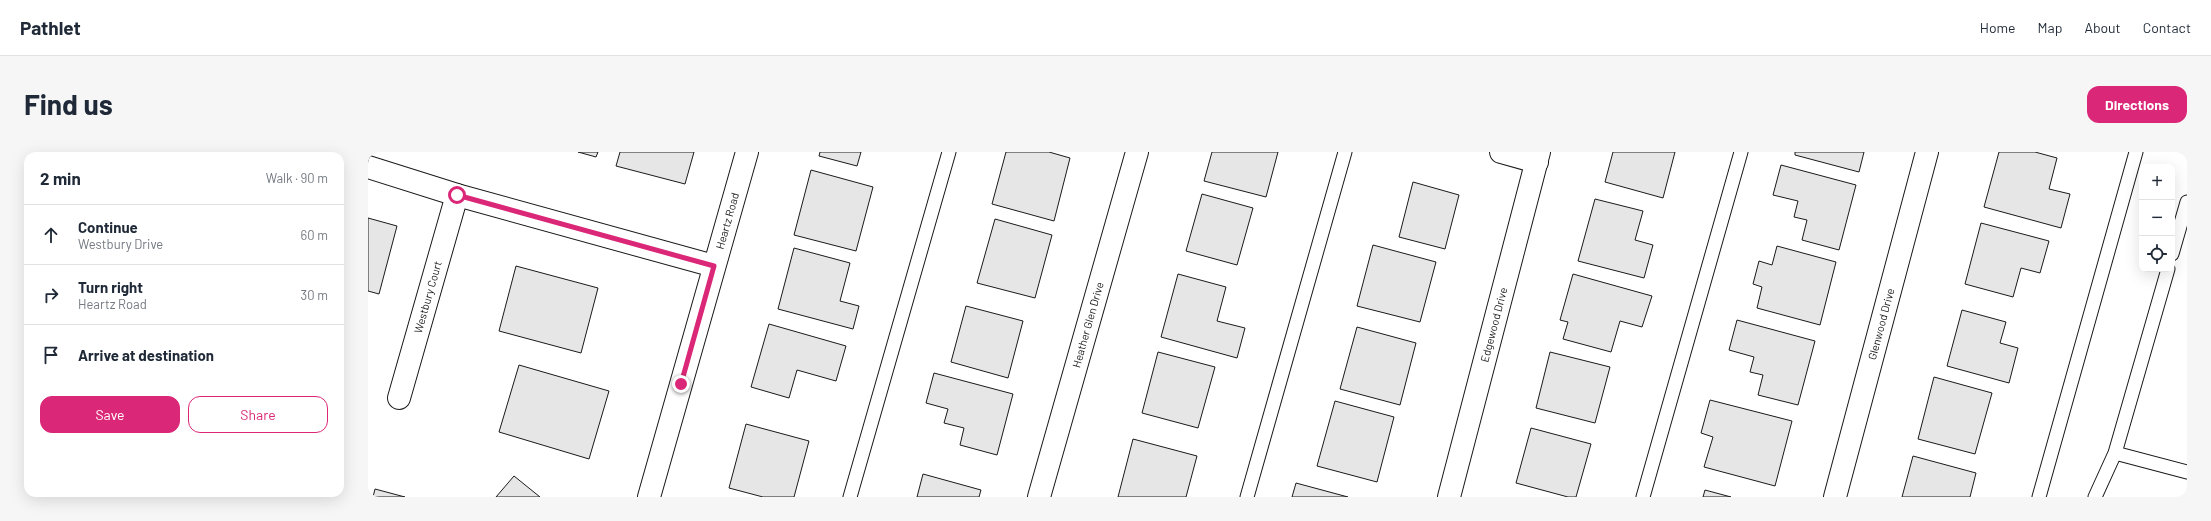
<!DOCTYPE html>
<meta charset="utf-8">
<style>
:root{--surface:#fff;--page:#f6f6f7;--text:#1f2937;--muted:#747a83;--line:#e0e1e3;--accent:#db2777}
body{margin:0;font-family:Barlow,sans-serif;background:var(--page);color:var(--text)}
.controls{position:absolute;right:12px;top:12px;display:grid;overflow:hidden;border-radius:8px;box-shadow:0 4px 16px #0002}
.controls button{width:36px;height:36px;display:grid;place-items:center;padding:0;border:0;border-bottom:1px solid var(--line);background:var(--surface);color:var(--text);font:20px sans-serif}
.stop{position:absolute;width:12px;height:12px;margin:-9px;border:3px solid #db2777;border-radius:50%;background:#fff}
.stop.end{background:#db2777;border-color:#fff;box-shadow:0 1px 4px #0008}
.list{margin:0;padding:0;list-style:none}
h2{display:flex;justify-content:space-between;align-items:center;height:52px;margin:0;padding:0 16px;font-size:17px}
h2 small{font-size:13px;font-weight:400;color:var(--muted)}
.list li{display:grid;grid-template-columns:26px 1fr auto;gap:12px;align-items:center;box-sizing:border-box;height:60px;padding:0 16px;border-top:1px solid var(--line)}
.list b{display:block;font-size:15px;white-space:nowrap}
.list p{margin:0;font-size:13px;white-space:nowrap;color:var(--muted)}
.list em{font-size:13px;font-style:normal;color:var(--muted)}
.actions{display:flex;gap:8px;padding:12px 16px}
.actions a{flex:1;padding:9px 0;border:1px solid var(--accent);border-radius:12px;text-align:center;font-size:14px;color:var(--accent)}
.actions .main{background:var(--accent);color:#fff}
.icon{flex:none;width:22px;height:22px;fill:none;stroke:currentColor;stroke-width:2;stroke-linecap:round;stroke-linejoin:round}
.map{position:relative;flex:none;width:1819px;height:345px;overflow:hidden;border-radius:12px}
header{display:flex;align-items:center;gap:24px;box-sizing:border-box;height:56px;padding:0 20px;background:var(--surface);border-bottom:1px solid var(--line)}
header strong{font-size:19px}
nav{display:flex;gap:22px;margin-inline-start:auto;font-size:14px}
.intro{display:flex;align-items:center;justify-content:space-between;box-sizing:border-box;height:96px;padding:0 24px}
h1{margin:0;font-size:28px}
.button{padding:10px 18px;border-radius:12px;background:var(--accent);color:#fff;font-size:14px;font-weight:700}
main{display:flex;gap:24px;padding:0 24px}
aside{flex:1;background:var(--surface);border-radius:12px;box-shadow:0 4px 16px #0002}
.map>svg:first-child{display:block}
.building{fill:#e6e6e6;stroke:#1a1a1a}
.lines{fill:none;stroke-linecap:round;stroke-linejoin:round}
.lane-casing{stroke:#1a1a1a;stroke-width:15}
.street-casing{stroke:#1a1a1a;stroke-width:24}
.secondary-casing{stroke:#1a1a1a;stroke-width:24}
.lane{stroke:#fff;stroke-width:13}
.street{stroke:#fff;stroke-width:22}
.secondary{stroke:#fff;stroke-width:22}
.route{stroke:#db2777;stroke-width:5}
.labels{text-anchor:middle;stroke-width:3;stroke-linejoin:round;paint-order:stroke}
.street-label{font-size:11px;fill:#1a1a1a;stroke:#fff}
</style>
<header>
<strong>Pathlet</strong>
<nav><a>Home</a><a>Map</a><a>About</a><a>Contact</a></nav>
</header>
<div class="intro"><h1>Find us</h1><a class="button">Directions</a></div>
<main>
<aside>
<h2>2 min<small>Walk · 90 m</small></h2>
<ul class="list">
<li><svg class="icon" aria-label="ahead" viewBox="0 0 24 24"><path d="M12 20V5M6 11l6-6 6 6"/></svg><div><b>Continue</b><p>Westbury Drive</p></div><em>60 m</em></li>
<li><svg class="icon" aria-label="right" viewBox="0 0 24 24"><path d="M7 20v-9h11M14 6l5 5-5 5"/></svg><div><b>Turn right</b><p>Heartz Road</p></div><em>30 m</em></li>
<li><svg class="icon" aria-label="arrive" viewBox="0 0 24 24"><path d="M6 21V4h12l-3 4 3 4H6"/></svg><div><b>Arrive at destination</b></div></li>
</ul>
<div class="actions"><a class="main">Save</a><a>Share</a></div>
</aside>
<div class="map">
<svg width="1819" height="345" viewBox="0 0 1819 345">
<rect width="100%" height="100%" fill="#fff"/>
<!-- building -->
<path class="building" d="M210 0H230L228 5Z
M252 0H326L317 32 248 14Z
M452 0H493L489 14 451 4Z
M638 0H681L702 6 686 69 624 52Z
M844 0H910L898 45 836 29Z
M1245 0H1307L1295 46 1237 30Z
M1427 0H1496L1491 20 1427 3Z
M1631 0H1667L1689 6 1681 37 1702 42 1693 76 1616 55Z
M1413 13 1488 33 1471 98 1434 88 1439 68 1426 65 1430 49 1405 43Z
M443 18 505 35 488 99 426 83Z
M1045 30 1091 43 1077 97 1031 85Z
M834 42 885 56 869 113 818 99Z
M1227 47 1275 59 1267 88 1285 93 1276 126 1210 109Z
M0 66 29 74 11 142 0 139Z
M627 67 684 83 667 146 609 131Z
M1613 71 1681 89 1672 121 1653 116 1645 145 1597 132Z
M1005 93 1068 110 1052 170 989 154Z
M1409 94 1468 110 1452 173 1389 156 1394 135 1385 132 1391 109 1404 113Z
M426 96 482 111 472 149 491 154 485 177 410 157Z
M148 114 230 136 213 201 131 179Z
M810 122 858 135 849 169 877 176 869 206 793 185Z
M1205 122 1284 144 1274 175 1252 169 1243 200 1195 187 1200 170 1192 168Z
M598 154 655 169 640 226 583 210Z
M1594 158 1638 170 1632 191 1650 196 1641 231 1579 214Z
M1369 168 1447 189 1430 253 1390 243 1395 223 1382 220 1386 205 1361 198Z
M401 172 478 194 468 229 429 218 421 246 383 235Z
M989 175 1048 191 1032 253 972 237Z
M790 200 847 215 830 276 774 261Z
M1182 200 1242 215 1227 271 1168 256Z
M151 213 241 239 221 307 131 280Z
M566 221 645 242 629 303 592 293 596 276 576 271 580 257 558 251Z
M1566 225 1624 241 1607 302 1550 287Z
M1342 248 1424 269 1407 334 1336 315 1345 285 1333 281Z
M967 249 1026 265 1009 330 949 314Z
M378 272 441 289 426 345H395L361 336Z
M1163 276 1223 292 1208 345H1200L1148 331Z
M765 287 829 304 818 345H750Z
M1545 304 1608 321 1602 345H1534Z
M555 322 613 338 611 345H549Z
M146 324 172 345H128Z
M928 331 980 345H924Z
M7 337 37 345H5Z
M1337 338 1363 345H1335Z"/>
<g class="lines">
<defs>
<path id="lane" d="M1804 102 1819 50
M1747 301 1800 117
M482 345 581 0
M879 345 977 0
M1275 345 1373 0
M1671 345 1768 0
M1727 345 1747 301 1819 320"/>
<g id="street">
<path d="M1133 0 1169 10"/>
<path d="M0 15 89 43 346 114"/>
<path id="s1" d="M31 246 89 43"/>
<path id="s2" d="M671 345 769 0"/>
<path id="s3" d="M1081 345 1171 0"/>
<path id="s4" d="M1467 345 1559 0"/>
</g>
<g id="secondary">
<path id="s5" d="M281 345 379 0"/>
</g>
</defs>
<!-- lane casing -->
<use href="#lane" class="lane-casing"/>
<!-- street casing -->
<use href="#street" class="street-casing"/>
<!-- secondary casing -->
<use href="#secondary" class="secondary-casing"/>
<!-- lane -->
<use href="#lane" class="lane"/>
<!-- street -->
<use href="#street" class="street"/>
<!-- secondary -->
<use href="#secondary" class="secondary"/>
</g>
<g class="lines">
<!-- route -->
<path class="route" d="M89 43 346 114 313 232"/>
</g>
<g class="labels">
<!-- street labels -->
<g class="street-label">
<text dy="4" stroke="none"><textPath href="#s5" startOffset="287">Heartz Road</textPath></text>
<text dy="4" stroke="none"><textPath href="#s1" startOffset="105">Westbury Court</textPath></text>
<text dy="4" stroke="none"><textPath href="#s2" startOffset="179">Heather Glen Drive</textPath></text>
<text dy="4" stroke="none"><textPath href="#s3" startOffset="178">Edgewood Drive</textPath></text>
<text dy="4" stroke="none"><textPath href="#s4" startOffset="179">Glenwood Drive</textPath></text>
</g>
</g>
</svg>
<div class="controls">
<button>+</button>
<button>−</button>
<button><svg class="icon" aria-label="locate" viewBox="0 0 24 24"><circle cx="12" cy="12" r="6"/><path d="M12 2v4M12 18v4M2 12h4M18 12h4"/></svg></button>
</div>
<div class="stop" style="left:89px;top:43px"></div>
<div class="stop end" style="left:313px;top:232px"></div>
</div>
</main>
